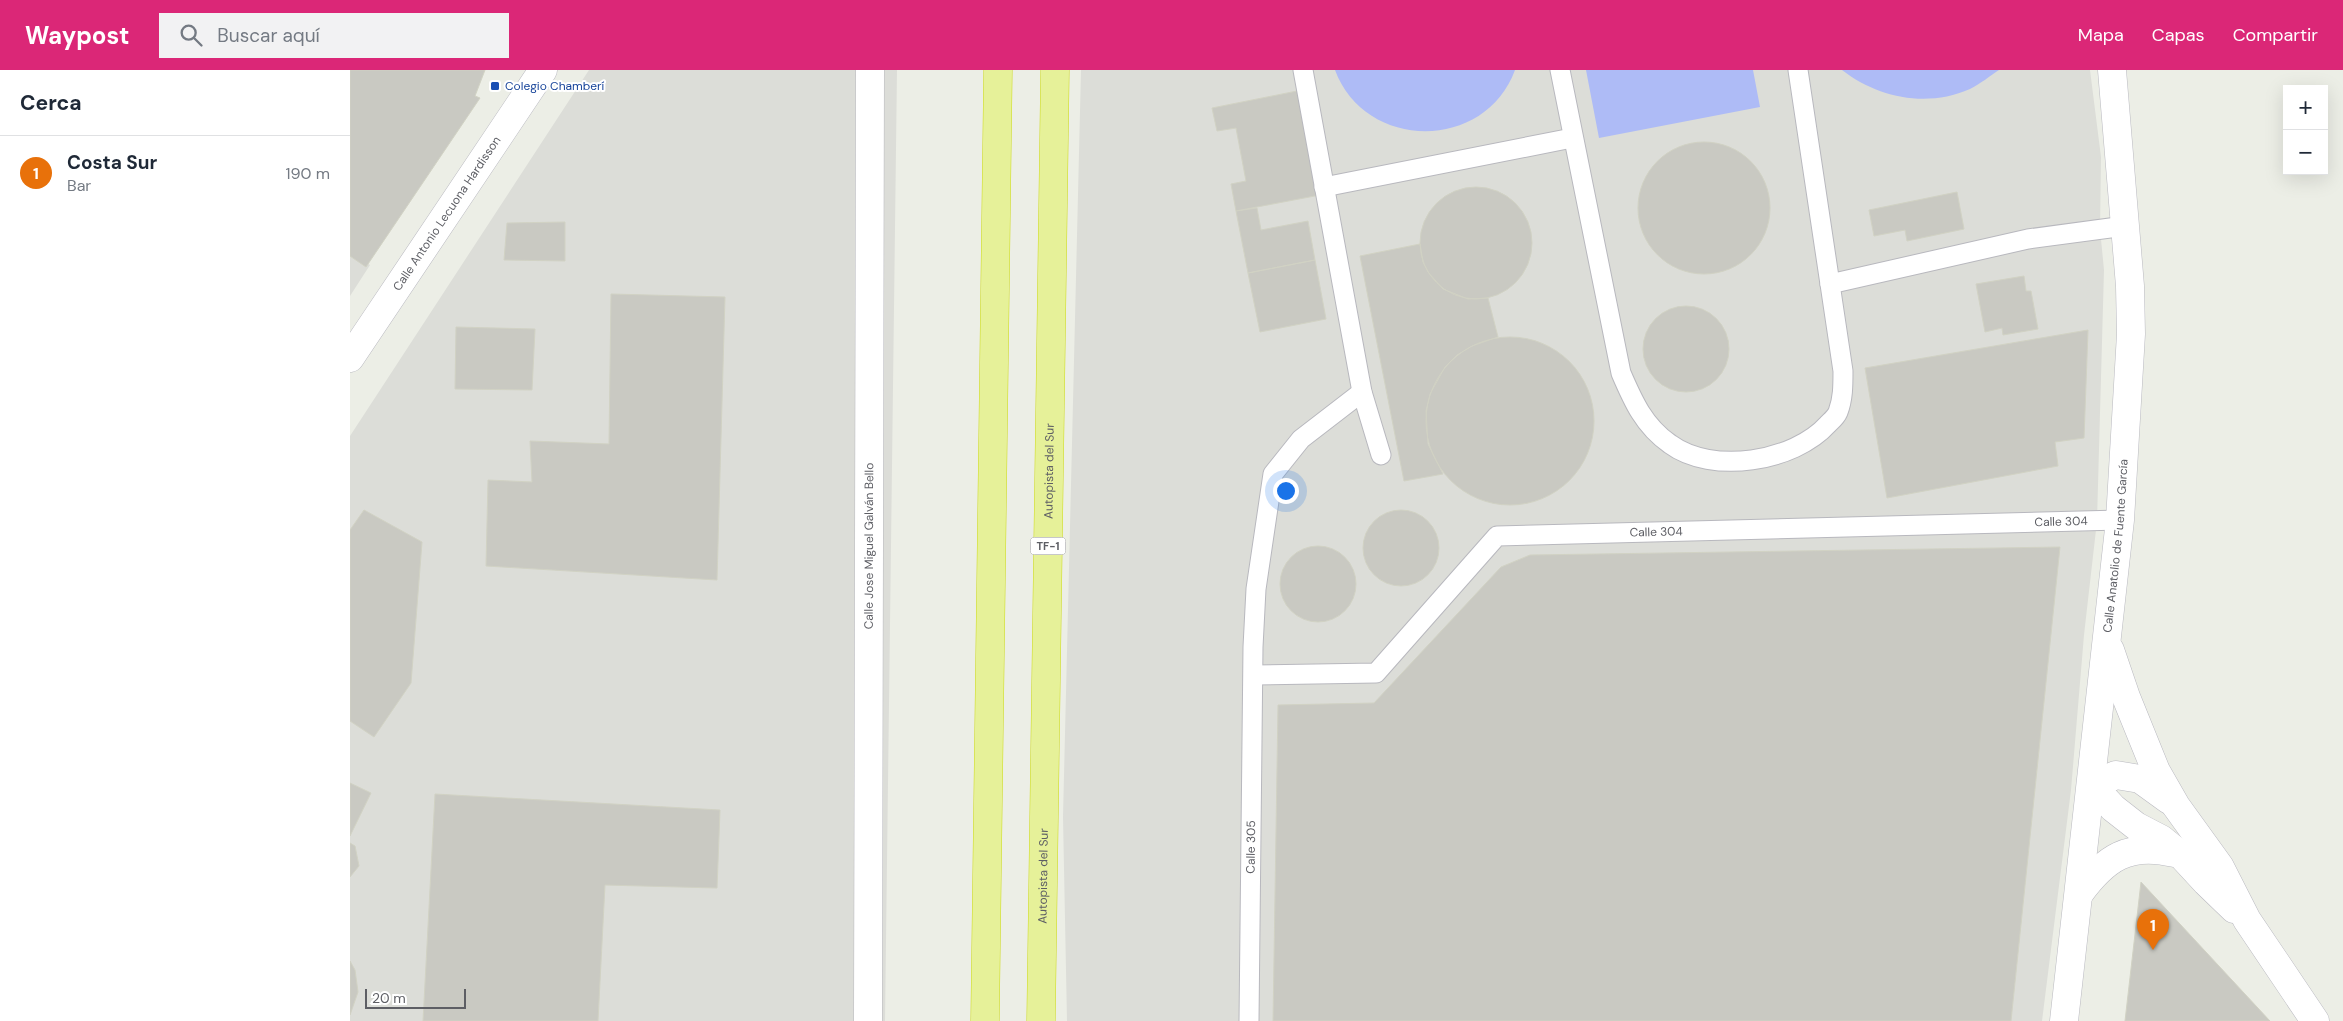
<!DOCTYPE html>
<html lang="es">
<meta charset="utf-8">
<style>
:root{--surface:#fff;--page:#f2f2f3;--text:#1f2937;--muted:#747a83;--line:#e0e1e3;--accent:#db2777}
body{margin:0;font-family:"DM Sans",sans-serif;background:var(--page);color:var(--text)}
.controls{position:absolute;right:15px;top:15px;display:grid;overflow:hidden;border-radius:0px;box-shadow:0 5px 20px #0002}
.controls button{width:45px;height:45px;display:grid;place-items:center;padding:0;border:0;border-bottom:1px solid var(--line);background:var(--surface);color:var(--text);font:25px sans-serif}
.scale{position:absolute;left:15px;bottom:12px;width:101px;box-sizing:border-box;padding-left:5px;border:2px solid #5d5e64;border-top:0;font-size:14px;line-height:18px;white-space:nowrap;color:#5d5e64;-webkit-text-stroke:4px #fff;paint-order:stroke}
.you{position:absolute;left:935px;top:420px;width:18px;height:18px;margin:-12px;border:4px solid #fff;border-radius:50%;background:#1a73e8;box-shadow:0 0 0 8px #1a73e833}
.badge{display:grid;place-items:center;width:32px;height:32px;border-radius:50%;background:var(--accent);color:#fff;font-size:16px;font-weight:700}
.pin{position:absolute;translate:-50% -41px;filter:drop-shadow(0 1px 2px #0008)}
.pin::after{content:'';position:absolute;top:26px;width:18px;height:15px;background:inherit;clip-path:polygon(0 0,100% 0,50% 100%)}
.list{margin:0;padding:0;list-style:none}
h2{display:flex;justify-content:space-between;align-items:center;height:65px;margin:0;padding:0 20px;font-size:21px}
h2 small{font-size:16px;font-weight:400;color:var(--muted)}
.list li{display:grid;grid-template-columns:32px 1fr auto;gap:15px;align-items:center;box-sizing:border-box;height:75px;padding:0 20px;border-top:1px solid var(--line)}
.list b{display:block;font-size:19px;white-space:nowrap}
.list p{margin:0;font-size:16px;white-space:nowrap;color:var(--muted)}
.list em{font-size:16px;font-style:normal;color:var(--muted)}
.icon{flex:none;width:28px;height:28px;fill:none;stroke:currentColor;stroke-width:2;stroke-linecap:round;stroke-linejoin:round}
.map{position:relative;flex:none;width:1993px;height:951px;overflow:hidden}
header{display:flex;align-items:center;gap:30px;box-sizing:border-box;height:70px;padding:0 25px;background:var(--accent);color:#fff}
header strong{font-size:24px}
nav{display:flex;gap:28px;margin-inline-start:auto;font-size:18px}
.search{width:350px;height:45px;background:var(--page);display:flex;align-items:center;gap:12px;box-sizing:border-box;padding:0 18px;border-radius:0px;color:var(--muted);font-size:19px}
main{display:flex}
aside{flex:1;background:var(--surface)}
.map>svg:first-child{display:block}
.industrial{fill:#dcddd8}
.water{fill:#aebbf6}
.building{fill:#c9c9c2;stroke:#d1d2c4}
.lines{fill:none;stroke-linecap:round;stroke-linejoin:round}
.lane-casing{stroke:#b8b8be;stroke-width:21}
.street-casing{stroke:#b8b8be;stroke-width:29}
.secondary-casing{stroke:#b9b9c0;stroke-width:29}
.highway-casing{stroke:#cdda19;stroke-width:29}
.lane{stroke:#fff;stroke-width:19}
.street{stroke:#fff;stroke-width:28}
.secondary{stroke:#fff;stroke-width:28}
.highway{stroke:#e6f199;stroke-width:28}
.transit-dot{fill:#1a4fb4;stroke:#fff;stroke-width:2}
.labels{text-anchor:middle;stroke-width:4;stroke-linejoin:round;paint-order:stroke}
.shield{fill:#fff;stroke:#8e8e92;stroke-width:1}
.shield-label{font-size:11px;font-weight:bold;fill:#5d5e64}
.transit-label{font-size:12px;fill:#164399;stroke:#fff;text-anchor:start}
.street-label{font-size:12px;fill:#5d5e64;stroke:#fff}
</style>
<header>
<strong>Waypost</strong>
<div class="search"><svg class="icon" aria-label="search" viewBox="0 0 24 24"><circle cx="10" cy="10" r="6"/><path d="M15 15l6 6"/></svg>Buscar aquí</div>
<nav><a>Mapa</a><a>Capas</a><a>Compartir</a></nav>
</header>
<main>
<aside>
<h2>Cerca<small></small></h2>
<ul class="list">
<li><span class="badge" style="background:#e8710a">1</span><div><b>Costa Sur</b><p>Bar</p></div><em>190 m</em></li>
</ul>
</aside>
<div class="map">
<svg width="1993" height="951" viewBox="0 0 1993 951">
<rect width="100%" height="100%" fill="#eceee6"/>
<!-- industrial -->
<path class="industrial" d="M239 0H547L535 951H0V366Z
M731 0H1740L1751 87 1750 159 1754 200 1747 451 1734 565 1721 720 1692 951H717L713 747Z
M0 182 20 195 0 226Z"/>
<!-- water -->
<path class="water" d="M985 0H1165C1135 82 1015 81 985 0Z
M1236 0H1403L1410 37 1249 68Z
M1492 0H1649C1640 6 1630 14 1620 19 1577 38 1528 28 1492 0Z"/>
<!-- building -->
<path class="building" d="M0 0H135L125 26 130 28 16 197 0 186Z
M952 20 970 125 886 141 881 114 896 111 886 58 867 61 862 38Z
M1288 138a66 66 0 1 1 132 0a66 66 0 1 1-132 0Z
M1070 173a56 56 0 1 1 112 0a56 56 0 1 1-112 0Z
M1607 122 1614 159 1557 171 1555 160 1524 166 1519 140Z
M907 138 911 160 958 151 965 190 898 203 886 141Z
M215 152V191L154 190 157 153Z
M1070 174 1073 192 1078 202 1093 219 1118 229 1138 228 1148 267 1122 276 1107 285 1095 297 1080 324 1076 341 1078 374 1093 404 1054 411 1010 186Z
M965 190 976 249 910 262 898 203Z
M1674 206 1676 221H1681L1688 259 1653 265 1652 258 1635 262 1626 214Z
M261 224 375 227 367 510 136 496 138 410 182 412 180 371 259 374Z
M1293 279a43 43 0 1 1 86 0a43 43 0 1 1-86 0Z
M106 257 185 259 182 320 105 319Z
M1738 260 1734 368 1705 372 1708 396 1537 428 1515 298Z
M1076 351a84 84 0 1 1 168 0a84 84 0 1 1-168 0Z
M14 440 72 472 61 613 24 667 0 651V460Z
M1013 478a38 38 0 1 1 76 0a38 38 0 1 1-76 0Z
M930 514a38 38 0 1 1 76 0a38 38 0 1 1-76 0Z
M1710 477 1661 951H923L928 635 1024 633 1151 497 1180 485Z
M0 713 21 723 0 766Z
M85 724 370 740 367 818 255 815 248 951H73Z
M0 773 5 776 9 796 0 807Z
M1791 812 1920 951H1775Z
M0 891 5 900 8 922 0 945Z"/>
<g class="lines">
<defs>
<g id="lane">
<path d="M953 0 1012 322 1031 385"/>
<path d="M1210 0 1271 303C1283 331 1294 356 1320 374 1362 405 1444 392 1478 354 1481 351 1486 347 1488 342 1493 329 1493 316 1493 301L1448 0"/>
<path d="M974 117 1222 68"/>
<path d="M1480 214 1678 169 1775 156"/>
<path id="s1" d="M904 605 1026 603 1147 466 1770 450"/>
<path id="s2" d="M899 951 903 577 906 519 923 404 951 369 1012 322"/>
</g>
<g id="street">
<path id="s3" d="M518 951 520 0"/>
</g>
<g id="secondary">
<path id="s4" d="M0 288 193 0"/>
<path d="M1760 580 1776 627 1806 701 1826 736 1870 797 1897 850 1965 951"/>
<path d="M1742 715 1763 738 1786 756 1811 769 1832 786 1856 812 1884 839"/>
<path d="M1742 715 1766 705 1790 709 1819 730"/>
<path d="M1729 824C1755 788 1779 772 1824 783"/>
<path id="s5" d="M1714 951 1770 450 1781 264 1780 216 1762 0"/>
</g>
<g id="highway">
<path d="M635 951 648 0"/>
<path id="s6" d="M691 951 705 0"/>
</g>
</defs>
<!-- lane casing -->
<use href="#lane" class="lane-casing"/>
<!-- street casing -->
<use href="#street" class="street-casing"/>
<!-- secondary casing -->
<use href="#secondary" class="secondary-casing"/>
<!-- highway casing -->
<use href="#highway" class="highway-casing"/>
<!-- lane -->
<use href="#lane" class="lane"/>
<!-- street -->
<use href="#street" class="street"/>
<!-- secondary -->
<use href="#secondary" class="secondary"/>
<!-- highway -->
<use href="#highway" class="highway"/>
</g>
<!-- markers -->
<rect class="transit-dot" x="140" y="11" width="10" height="10" rx="2.5"/>
<g class="labels">
<!-- shield labels -->
<rect class="shield" x="680.5" y="467.5" width="35" height="17" rx="4"/>
<g class="shield-label">
<text x="698" y="480">TF-1</text>
</g>
<!-- transit labels -->
<g class="transit-label">
<text x="155" y="20">Colegio Chamberí</text>
</g>
<!-- street labels -->
<g class="street-label">
<text dy="4" stroke="none"><textPath href="#s4" startOffset="174">Calle Antonio Lecuona Hardisson</textPath></text>
<text dy="4" stroke="none"><textPath href="#s6" startOffset="550">Autopista del Sur</textPath></text>
<text dy="4" stroke="none"><textPath href="#s1" startOffset="869">Calle 304</textPath></text>
<text dy="4" stroke="none"><textPath href="#s1" startOffset="464">Calle 304</textPath></text>
<text dy="4" stroke="none"><textPath href="#s3" startOffset="475">Calle Jose Miguel Galván Bello</textPath></text>
<text dy="4" stroke="none"><textPath href="#s5" startOffset="478">Calle Anatolio de Fuente García</textPath></text>
<text dy="4" stroke="none"><textPath href="#s2" startOffset="174">Calle 305</textPath></text>
<text dy="4" stroke="none"><textPath href="#s6" startOffset="145">Autopista del Sur</textPath></text>
</g>
</g>
</svg>
<div class="controls">
<button>+</button>
<button>−</button>
</div>
<div class="scale">20 m</div>
<div class="you"></div>
<div class="pin badge" style="left:1803px;top:880px;background:#e8710a">1</div>
</div>
</main>
